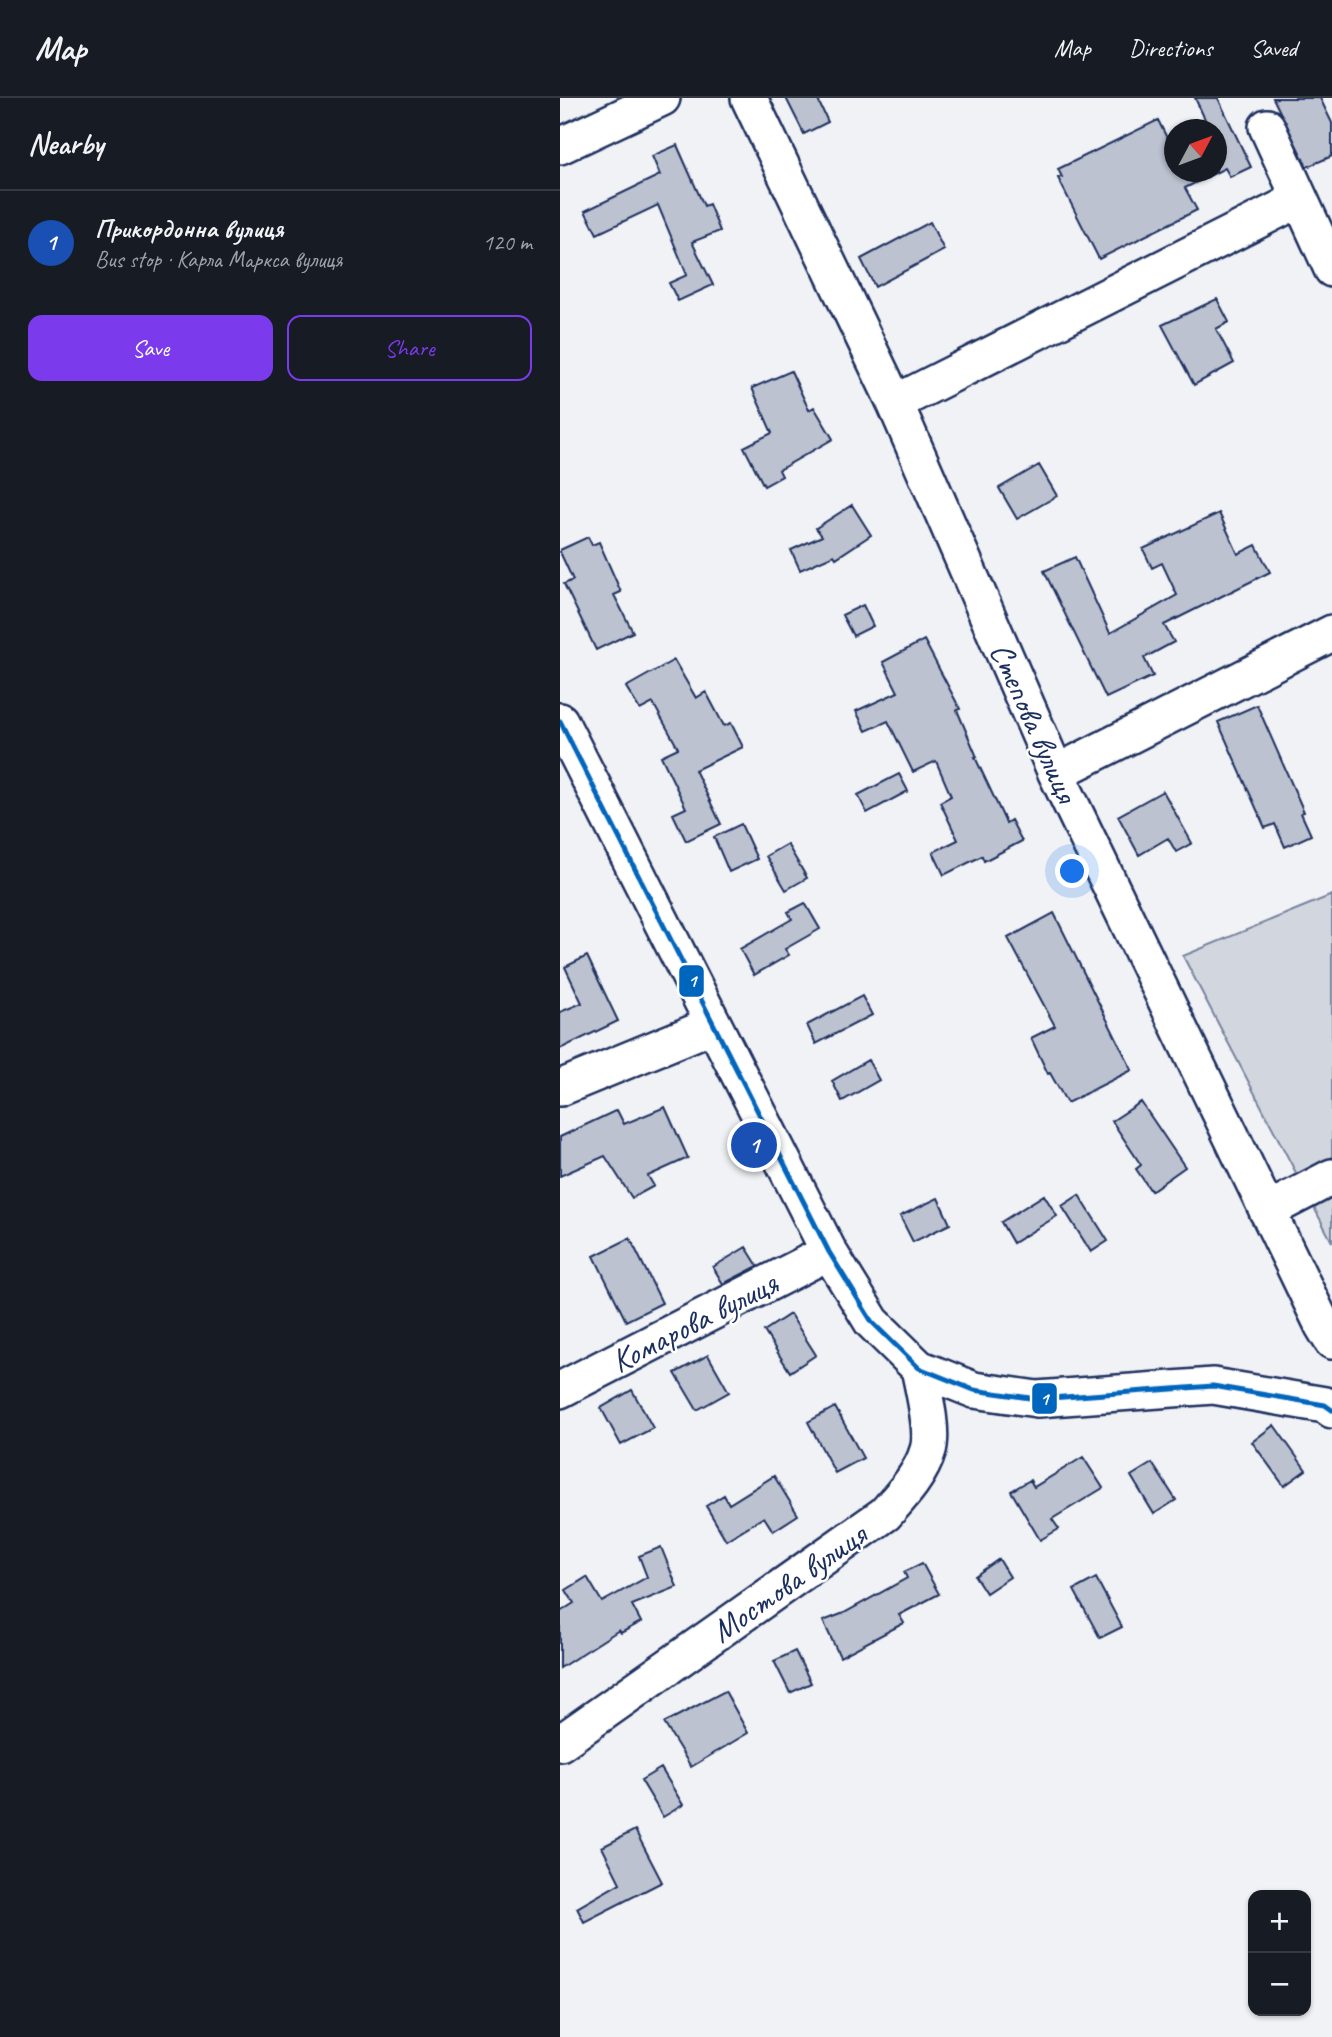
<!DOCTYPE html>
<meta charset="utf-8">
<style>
:root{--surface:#171b24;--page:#242831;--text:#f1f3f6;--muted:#9ea1a6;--line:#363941;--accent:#7c3aed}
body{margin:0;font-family:Caveat,sans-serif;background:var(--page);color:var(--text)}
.controls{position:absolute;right:21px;bottom:21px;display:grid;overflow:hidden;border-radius:14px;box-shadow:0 2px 5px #0004}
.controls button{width:63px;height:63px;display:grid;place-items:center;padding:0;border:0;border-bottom:2px solid var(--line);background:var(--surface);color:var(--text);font:35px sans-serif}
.compass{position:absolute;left:604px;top:21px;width:63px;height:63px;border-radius:50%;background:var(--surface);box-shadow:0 2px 5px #0004;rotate:49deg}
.you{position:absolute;left:513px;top:774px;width:24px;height:24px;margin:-18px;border:5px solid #fff;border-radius:50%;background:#1a73e8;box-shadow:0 0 0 10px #1a73e833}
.badge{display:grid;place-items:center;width:46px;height:46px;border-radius:50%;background:var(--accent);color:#fff;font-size:23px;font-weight:700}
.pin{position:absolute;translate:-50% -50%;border:4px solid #fff;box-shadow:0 2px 7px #0006}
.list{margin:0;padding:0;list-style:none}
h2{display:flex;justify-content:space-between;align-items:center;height:91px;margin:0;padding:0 28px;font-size:30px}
h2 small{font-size:23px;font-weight:400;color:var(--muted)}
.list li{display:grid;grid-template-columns:46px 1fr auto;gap:21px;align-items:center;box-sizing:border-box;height:105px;padding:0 28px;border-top:2px solid var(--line)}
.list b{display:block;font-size:26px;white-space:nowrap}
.list p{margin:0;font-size:23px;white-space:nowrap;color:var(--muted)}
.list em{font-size:23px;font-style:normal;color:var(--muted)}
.actions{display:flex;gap:14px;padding:21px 28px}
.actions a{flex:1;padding:16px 0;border:2px solid var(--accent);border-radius:14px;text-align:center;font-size:24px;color:var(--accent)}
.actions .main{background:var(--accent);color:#fff}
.map{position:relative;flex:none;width:772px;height:1939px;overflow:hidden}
header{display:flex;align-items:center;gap:42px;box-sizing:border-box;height:98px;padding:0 35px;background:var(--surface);border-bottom:2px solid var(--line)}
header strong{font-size:33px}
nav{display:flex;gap:38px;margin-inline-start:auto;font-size:24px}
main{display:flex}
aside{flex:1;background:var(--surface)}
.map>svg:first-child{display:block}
.green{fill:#d2d6df;stroke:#76829e;stroke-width:2}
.building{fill:#bcc2d0;stroke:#1b2f5e;stroke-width:2}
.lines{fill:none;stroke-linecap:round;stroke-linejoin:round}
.minor-casing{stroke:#1b2f5e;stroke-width:40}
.minor{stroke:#fff;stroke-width:35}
.bus-1-casing{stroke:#fff;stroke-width:10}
.bus-1{stroke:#0065bd;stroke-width:5}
.labels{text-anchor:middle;stroke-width:5;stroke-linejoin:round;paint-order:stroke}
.street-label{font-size:33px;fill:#1b2f5e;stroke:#fff}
.line-badge{stroke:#fff;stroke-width:2.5}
.badge-label{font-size:19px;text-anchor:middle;font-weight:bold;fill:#fff}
</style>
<header>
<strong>Map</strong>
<nav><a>Map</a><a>Directions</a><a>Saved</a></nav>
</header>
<main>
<aside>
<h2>Nearby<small></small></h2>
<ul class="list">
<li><span class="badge" style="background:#1a4fb4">1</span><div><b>Прикордонна вулиця</b><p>Bus stop · Карла Маркса вулиця</p></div><em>120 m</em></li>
</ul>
<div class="actions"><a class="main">Save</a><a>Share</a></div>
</aside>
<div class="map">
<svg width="772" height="1939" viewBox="0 0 772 1939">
<rect width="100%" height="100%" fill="#f1f2f5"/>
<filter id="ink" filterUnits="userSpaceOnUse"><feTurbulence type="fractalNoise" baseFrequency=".0143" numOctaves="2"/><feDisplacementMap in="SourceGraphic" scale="14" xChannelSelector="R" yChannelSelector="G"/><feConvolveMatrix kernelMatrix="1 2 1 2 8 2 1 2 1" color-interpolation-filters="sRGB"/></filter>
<g filter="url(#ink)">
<!-- green -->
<path class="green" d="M772 797V1144L623 858Z"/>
<!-- building -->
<path class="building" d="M226 0H257L268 24 244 36Z
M635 0H658L691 69 670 79 665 70 625 90 637 112 539 161 498 80 502 79 498 71 598 22 614 54V74H656V32H650Z
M713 0H760L772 25V58L747 69Z
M117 47 144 108 149 106 160 133 132 144 153 187 118 203 109 185 127 177 98 107 37 136 25 113 100 77 92 58Z
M370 124 384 152 315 189 301 161Z
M657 201 669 224 656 231 674 265 634 287 602 227Z
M231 273 249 312 254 309 273 341 219 372 222 378 204 388 184 349 212 335 192 290Z
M479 367 497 398 457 421 439 390Z
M292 407 311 437 276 460 274 457 240 472 231 452 262 438 256 430Z
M659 415 678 456 696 447 710 474 604 527 614 544 584 560 593 578 546 600 484 473 515 459 550 535 617 497 602 465 592 470 583 451Z
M28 439 32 447 39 444 61 494 54 497 73 534 36 552 4 486 13 482 0 454V452Z
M303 507 313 528 293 538 282 517Z
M364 542 400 611 397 612 417 659H415L446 725 451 722 462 743 424 763 422 758 384 777 373 754 398 742 380 704 391 698 376 663 353 674 328 623 306 633 296 613 338 594 323 564Z
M114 562 136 600 146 594 164 628 171 625 183 649 135 672 161 726 126 743 113 716 126 710 101 658 118 650 93 605 80 612 66 589Z
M697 607 744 714 741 715 751 737 725 749 715 726 705 730 658 624Z
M339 676 348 693 307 715 298 697Z
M603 693 632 745 616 754 608 740 579 757 558 718Z
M181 726 197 761 169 774 154 739Z
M227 746 247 780 226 792 206 758Z
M245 805 260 831 225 851 229 857 194 877 180 851 232 821 228 814Z
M494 815 572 972 507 1005 490 975 488 976 471 940 495 928 448 840Z
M27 858 58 923 0 951V914L22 905 5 869Z
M302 898 312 917 256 946 247 927Z
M308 962 319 982 282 1003 272 983Z
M581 1004 625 1069 591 1093 576 1071 581 1067 552 1023Z
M105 1009 128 1060 88 1078 94 1088 72 1100 45 1058 0 1078V1039L57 1012 64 1026Z
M484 1097 497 1118 453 1145 441 1124Z
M519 1097 548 1143 531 1154 502 1108Z
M378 1100 390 1126 353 1144 340 1118Z
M70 1140 102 1205 66 1223 34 1158Z
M186 1149 198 1168 163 1186 153 1169Z
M230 1216 256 1257 230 1274 204 1233Z
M148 1257 169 1294 137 1312 115 1275Z
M72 1292 93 1330 61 1347 41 1310Z
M275 1309 303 1360 275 1375 248 1324Z
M714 1327 746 1372 724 1388 692 1344Z
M523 1359 543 1390 492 1421 499 1431 480 1442 451 1393 470 1382 474 1389Z
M592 1365 616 1402 594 1416 571 1378Z
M214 1378 238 1417 213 1433 204 1419 166 1442 146 1408 164 1397 169 1406Z
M101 1449 117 1489 72 1507 81 1524 61 1535 59 1532 0 1570V1514L14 1505 6 1492 27 1479 42 1504 87 1479 79 1458Z
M439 1461 450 1479 426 1495 415 1478Z
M362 1465 379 1496 339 1517 344 1525 280 1559 263 1523 284 1515 347 1480 344 1474Z
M536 1480 562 1529 540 1540 514 1492Z
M235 1553 251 1585 230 1595 214 1563Z
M165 1593 188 1635 131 1669 104 1625Z
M101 1670 123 1707 103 1719 81 1682Z
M75 1732 102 1784 24 1824 17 1810 60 1785 42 1749Z"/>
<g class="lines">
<defs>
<path id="minor" d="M189 0 335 305 496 675 763 1228 772 1243
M707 29 772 171
M0 48 102 0
M335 305 740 101
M0 623 269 1154 312 1224 359 1270 414 1292 477 1301 653 1288 765 1307 772 1312
M496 675 772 535
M0 990 153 927
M707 1113 772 1079
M0 1292 269 1154
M0 1645 325 1416C341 1398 361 1377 368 1352 374 1333 363 1290 359 1270"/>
</defs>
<!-- minor casing -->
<use href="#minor" class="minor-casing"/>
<!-- minor -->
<use href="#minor" class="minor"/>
<defs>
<path id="bus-1" d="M0 623 269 1154 312 1224 359 1270 414 1292 477 1301 653 1288 765 1307 772 1312"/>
</defs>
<!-- bus-1 casing -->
<use href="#bus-1" class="bus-1-casing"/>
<!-- bus-1 -->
<use href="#bus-1" class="bus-1"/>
</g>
</g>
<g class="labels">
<!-- street labels -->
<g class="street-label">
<text transform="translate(475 624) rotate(66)" y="12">Степова вулиця</text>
<text transform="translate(134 1223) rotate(-27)" y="12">Комарова вулиця</text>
<text transform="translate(228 1484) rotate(-35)" y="12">Мостова вулиця</text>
</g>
</g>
<g class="line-badge">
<rect x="118" y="866" width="27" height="34" rx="7" fill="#0065bd"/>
<rect x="471" y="1284" width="27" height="33" rx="7" fill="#0065bd"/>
</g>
<g class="badge-label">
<text x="132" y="889">1</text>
<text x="484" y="1307">1</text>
</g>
</svg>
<div class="controls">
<button>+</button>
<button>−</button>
</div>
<svg class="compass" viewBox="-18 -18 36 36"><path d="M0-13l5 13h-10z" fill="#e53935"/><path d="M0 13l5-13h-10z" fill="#9ea1a6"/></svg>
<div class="you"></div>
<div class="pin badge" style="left:194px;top:1047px;background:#1a4fb4">1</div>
</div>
</main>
